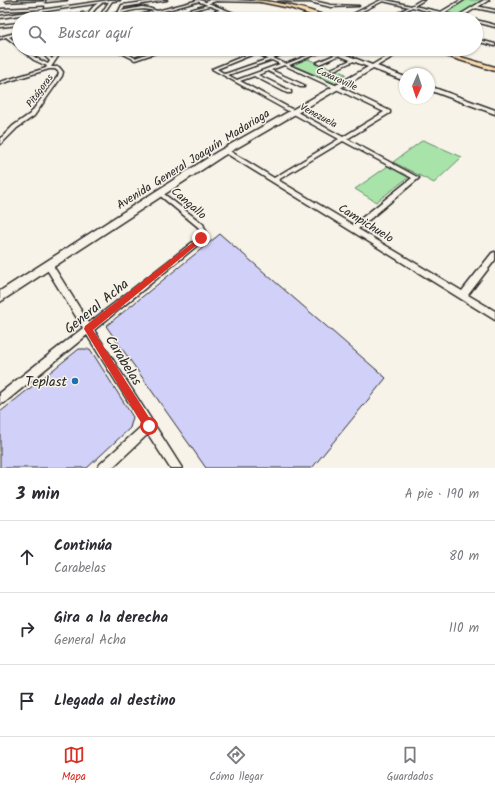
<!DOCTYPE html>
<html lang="es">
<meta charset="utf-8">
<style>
:root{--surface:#fff;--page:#f7f7f7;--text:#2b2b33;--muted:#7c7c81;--line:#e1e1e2;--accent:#d93025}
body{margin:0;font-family:Kalam,sans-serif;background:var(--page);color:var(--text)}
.compass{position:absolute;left:399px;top:68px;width:36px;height:36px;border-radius:50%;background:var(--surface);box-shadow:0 1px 3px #0004;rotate:183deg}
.stop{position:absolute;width:12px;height:12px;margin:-9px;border:3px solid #d93025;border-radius:50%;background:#fff}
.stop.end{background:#d93025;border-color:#fff;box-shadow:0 1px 4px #0008}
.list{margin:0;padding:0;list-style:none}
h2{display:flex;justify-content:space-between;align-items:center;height:52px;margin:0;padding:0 16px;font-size:17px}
h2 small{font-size:13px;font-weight:400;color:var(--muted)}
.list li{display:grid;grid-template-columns:26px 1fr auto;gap:12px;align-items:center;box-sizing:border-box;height:72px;padding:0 16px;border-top:1px solid var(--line)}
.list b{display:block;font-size:15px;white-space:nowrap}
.list p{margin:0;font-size:13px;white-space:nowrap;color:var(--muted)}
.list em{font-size:13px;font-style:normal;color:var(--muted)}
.icon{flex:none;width:22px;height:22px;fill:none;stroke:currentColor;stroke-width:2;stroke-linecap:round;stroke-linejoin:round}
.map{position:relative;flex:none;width:495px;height:468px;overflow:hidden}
.search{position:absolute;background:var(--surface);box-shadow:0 1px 3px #0004;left:12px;right:12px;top:12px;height:44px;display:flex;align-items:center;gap:10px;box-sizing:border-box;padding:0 14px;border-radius:22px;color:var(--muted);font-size:15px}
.sheet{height:268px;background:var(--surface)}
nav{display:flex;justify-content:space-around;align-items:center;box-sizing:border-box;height:56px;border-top:1px solid var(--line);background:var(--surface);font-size:11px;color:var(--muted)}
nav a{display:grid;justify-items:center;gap:2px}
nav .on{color:var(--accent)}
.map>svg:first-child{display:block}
.green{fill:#a8e3a9;stroke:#6a876a}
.building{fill:#d0d0f9;stroke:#2b2b2b}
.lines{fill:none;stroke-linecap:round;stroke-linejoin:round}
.street-casing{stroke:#2b2b2b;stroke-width:3}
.secondary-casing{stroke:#2b2b2b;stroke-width:3}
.primary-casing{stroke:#2b2b2b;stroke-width:3}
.street{fill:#f7f3e8;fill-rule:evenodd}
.secondary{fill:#f7f3e8;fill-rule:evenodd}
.primary{fill:#fedbac;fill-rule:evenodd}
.route{fill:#d93025}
.poi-dot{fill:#1f6fb2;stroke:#f7f3e8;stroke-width:1.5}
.labels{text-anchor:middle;stroke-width:3;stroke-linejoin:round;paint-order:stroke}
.far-street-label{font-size:10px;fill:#2b2b2b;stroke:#f7f3e8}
.street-label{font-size:12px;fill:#2b2b2b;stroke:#f7f3e8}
.near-street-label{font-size:14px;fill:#2b2b2b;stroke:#f7f3e8}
.near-poi-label{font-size:14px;fill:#2b2b2b;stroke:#f7f3e8;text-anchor:end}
</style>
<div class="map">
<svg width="495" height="468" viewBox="0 0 495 468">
<rect width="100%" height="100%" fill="#f7f3e8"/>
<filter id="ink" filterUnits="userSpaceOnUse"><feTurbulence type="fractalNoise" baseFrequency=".025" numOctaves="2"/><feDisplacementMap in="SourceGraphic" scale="8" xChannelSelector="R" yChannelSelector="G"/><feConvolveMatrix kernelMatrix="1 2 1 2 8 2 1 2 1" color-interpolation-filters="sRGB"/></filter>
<g filter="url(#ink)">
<!-- green -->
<path class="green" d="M463 0H487L455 19H433Z
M305 58 346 74 339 78 344 80 335 84 288 64Z
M423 140 462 157 434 183 393 162Z
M388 166 409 177 376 202 355 189Z"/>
<!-- building -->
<path class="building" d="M220 234 386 378 312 468H206L106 326Z
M79 349H90L133 417 130 428 87 468H0V412Z"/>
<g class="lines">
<defs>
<path id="street" d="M28 0H43L6 2 7 1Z
M47 0H67L46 2Z
M110 0 112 1 100 19H98Z
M160 0H167L124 7 121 11 142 7 148 8 157 11 199 0 200 1 160 12 169 16 211 4 212 5 163 19H159L166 17 157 13 132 19H127L154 11C142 7 129 10 117 15 113 16 110 19 106 19L108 16 119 12V11L122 5Z
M209 0H236L267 2 216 1 206 4 205 3Z
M310 0 331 5 359 6 331 7 310 2H278Z
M381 0H386L411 6 421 0H424L414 6 441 12 461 0H464L444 13 467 19H462L442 14 435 19H432L439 14 412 7 390 19H387L409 7 383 1 346 19H343Z
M100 2 102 3 96 8 87 19H84L87 14 54 19H47L89 12 94 6Z
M476 6 495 10V12L475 8Z
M44 7 43 9 0 11 1 9Z
M223 9 224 11 194 19H190Z
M29 12 30 13 29 19H27L28 13Z
M237 14 238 16 228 19H224Z
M476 20 495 25V27L476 22Z
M19 23V25L0 27V25Z
M19 32V34L9 37 19 44V47L6 37 0 39V37Z
M476 39 495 44V46L476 41Z
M20 49H24L36 58 48 64 50 61 45 56 48 49H52L49 56 52 59 59 49H63L51 67H59L63 72 62 76 34 116 17 128 2 143 0 144V139L13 126 30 114 58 76 59 72 55 69H49L0 84V82L46 68 47 66 34 60Z
M114 49H119L135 58 161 49H167L135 60Z
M261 49H266L259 52 269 57 290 49H295L273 58 286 64 309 55 297 49H302L312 53 324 49H329L289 65 340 87 390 111V113L347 139 419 178 358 229 462 291 492 253 495 252V260L468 295 495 311V320L224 152V150H228L274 178 339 139 212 69ZM256 53 268 59 225 74 217 69ZM272 60 280 64 237 80 228 75ZM284 65 336 89 384 112 343 137 240 81 254 76 287 93H291V91L258 75 268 71 300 87H304V85L271 70ZM343 141 412 178 353 225 278 180Z
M339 53 342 54 319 64 316 63Z
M353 59 356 60 334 70 331 69Z
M160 191 203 224 206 231 205 239 94 330 182 468H170L148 434 112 468H98L100 464 143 425 87 335 4 403 0 404V393L83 328 46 268 45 266 46 264 49 263 52 264 89 323 198 238 200 231 198 227 158 194 157 193 158 192Z"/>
<path id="secondary" d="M110 0H120L0 18V16Z
M195 0H200L249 19H243Z
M484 0H489L458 19H453Z
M323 49H331L372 65 399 49H406L377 66 405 77V81L373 69 223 156 0 302V291L217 152 368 67Z
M429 86 495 110V114L429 90Z"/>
<path id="primary" d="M251 0C270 0 316 10 331 19H324L290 8Z
M424 49H433L495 67V71Z"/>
</defs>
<!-- street casing -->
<use href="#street" class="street-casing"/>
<!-- secondary casing -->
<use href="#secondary" class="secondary-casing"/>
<!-- primary casing -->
<use href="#primary" class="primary-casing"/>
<!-- street -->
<use href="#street" class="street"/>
<!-- secondary -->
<use href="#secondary" class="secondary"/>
<!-- primary -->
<use href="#primary" class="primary"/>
</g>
</g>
<!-- route -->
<path class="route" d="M201 236 204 238 203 240 93 330 152 422 154 426 152 429 149 431 145 429 84 329 85 326Z"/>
<!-- markers -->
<circle class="poi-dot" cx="75" cy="381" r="4"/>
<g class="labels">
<!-- far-street labels -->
<g class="far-street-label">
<text transform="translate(337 78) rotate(24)" y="4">Caxaraville</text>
<text transform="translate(39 90) rotate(-54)" y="4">Pitágoras</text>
<text transform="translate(319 115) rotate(28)" y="4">Venezuela</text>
</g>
<!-- street labels -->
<g class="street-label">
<text transform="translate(193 159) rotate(-32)" y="4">Avenida General Joaquín Madariaga</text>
<text transform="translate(189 203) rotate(41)" y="4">Cangallo</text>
<text transform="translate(366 223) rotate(32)" y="4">Campichuelo</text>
</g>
<!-- near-street labels -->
<g class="near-street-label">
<text transform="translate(96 306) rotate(-39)" y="5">General Acha</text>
<text transform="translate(124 360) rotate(58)" y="5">Carabelas</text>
</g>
<!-- near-poi labels -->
<g class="near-poi-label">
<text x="67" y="386">Teplast</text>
</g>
</g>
</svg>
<svg class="compass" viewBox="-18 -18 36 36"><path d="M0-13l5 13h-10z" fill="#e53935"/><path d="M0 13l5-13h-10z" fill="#7c7c81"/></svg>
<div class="stop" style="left:149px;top:426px"></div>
<div class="stop end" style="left:201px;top:238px"></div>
<div class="search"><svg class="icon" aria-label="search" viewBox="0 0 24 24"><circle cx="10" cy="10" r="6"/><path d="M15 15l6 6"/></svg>Buscar aquí</div>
</div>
<section class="sheet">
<h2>3 min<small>A pie · 190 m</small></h2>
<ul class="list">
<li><svg class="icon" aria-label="ahead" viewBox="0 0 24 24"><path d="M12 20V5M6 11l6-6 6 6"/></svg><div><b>Continúa</b><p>Carabelas</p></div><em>80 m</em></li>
<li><svg class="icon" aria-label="right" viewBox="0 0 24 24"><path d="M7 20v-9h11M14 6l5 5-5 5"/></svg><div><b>Gira a la derecha</b><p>General Acha</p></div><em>110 m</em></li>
<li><svg class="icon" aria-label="arrive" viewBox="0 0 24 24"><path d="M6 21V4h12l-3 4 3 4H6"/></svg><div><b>Llegada al destino</b></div></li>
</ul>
</section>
<nav>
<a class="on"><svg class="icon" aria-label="map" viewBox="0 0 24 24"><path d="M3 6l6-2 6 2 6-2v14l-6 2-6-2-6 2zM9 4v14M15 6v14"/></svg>Mapa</a>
<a><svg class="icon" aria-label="directions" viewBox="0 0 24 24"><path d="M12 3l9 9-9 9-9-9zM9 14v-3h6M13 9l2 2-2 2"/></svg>Cómo llegar</a>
<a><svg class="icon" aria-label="saved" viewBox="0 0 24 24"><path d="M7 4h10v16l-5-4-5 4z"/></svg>Guardados</a>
</nav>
